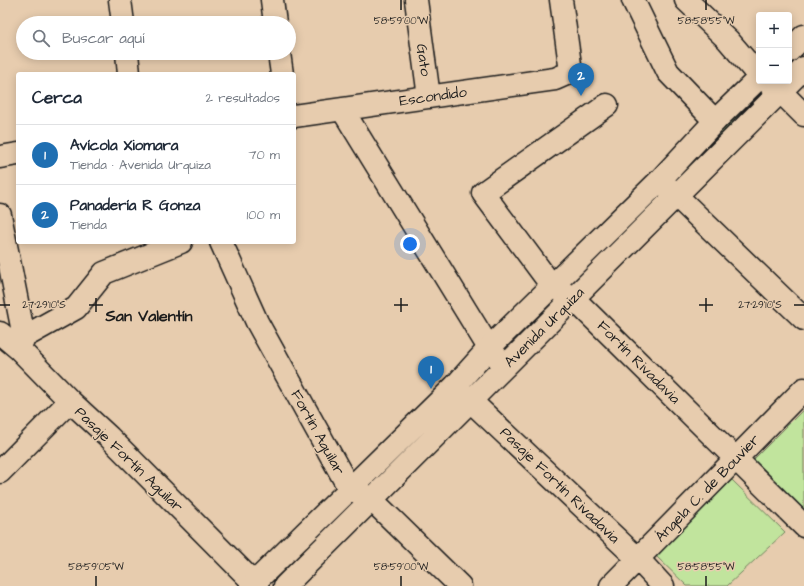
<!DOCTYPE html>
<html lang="es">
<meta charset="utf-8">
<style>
:root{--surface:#fff;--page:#f6f6f7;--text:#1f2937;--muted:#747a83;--line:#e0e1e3;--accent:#1f6fb2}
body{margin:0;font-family:"Architects Daughter",sans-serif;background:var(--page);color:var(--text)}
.controls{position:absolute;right:12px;top:12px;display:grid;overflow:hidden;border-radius:4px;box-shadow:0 2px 10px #0003}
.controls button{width:36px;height:36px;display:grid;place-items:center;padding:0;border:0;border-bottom:1px solid var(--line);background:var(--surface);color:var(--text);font:20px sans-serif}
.you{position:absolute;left:410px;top:244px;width:14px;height:14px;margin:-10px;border:3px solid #fff;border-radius:50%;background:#1a73e8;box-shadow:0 0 0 6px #1a73e833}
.badge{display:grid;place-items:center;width:26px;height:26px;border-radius:50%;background:var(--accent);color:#fff;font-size:13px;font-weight:700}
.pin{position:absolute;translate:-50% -33px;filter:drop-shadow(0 1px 2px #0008)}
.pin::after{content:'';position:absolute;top:21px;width:14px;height:12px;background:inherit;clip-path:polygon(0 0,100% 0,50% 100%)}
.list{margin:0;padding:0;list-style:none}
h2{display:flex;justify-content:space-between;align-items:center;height:52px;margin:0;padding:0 16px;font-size:17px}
h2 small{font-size:13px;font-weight:400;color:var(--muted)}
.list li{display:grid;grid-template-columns:26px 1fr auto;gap:12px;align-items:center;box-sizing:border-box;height:60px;padding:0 16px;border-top:1px solid var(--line)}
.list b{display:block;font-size:15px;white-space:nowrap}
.list p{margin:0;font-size:13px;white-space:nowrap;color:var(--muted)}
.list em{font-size:13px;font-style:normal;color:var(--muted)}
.icon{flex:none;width:22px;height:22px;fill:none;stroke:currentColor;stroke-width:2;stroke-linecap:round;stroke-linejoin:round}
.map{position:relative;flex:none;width:804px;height:586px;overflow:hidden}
.search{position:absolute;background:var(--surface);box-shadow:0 2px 10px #0003;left:16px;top:16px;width:280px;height:44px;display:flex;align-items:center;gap:10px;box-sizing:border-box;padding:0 14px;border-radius:22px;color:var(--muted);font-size:15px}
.panel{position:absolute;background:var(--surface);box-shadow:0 2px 10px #0003;left:16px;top:72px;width:280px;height:172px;border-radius:4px}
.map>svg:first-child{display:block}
.green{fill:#c1e49d;stroke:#6e805c}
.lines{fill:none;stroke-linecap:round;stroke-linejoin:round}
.minor-casing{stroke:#1c1c1c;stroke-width:25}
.major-casing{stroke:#1c1c1c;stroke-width:25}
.minor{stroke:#e7ccae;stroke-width:22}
.major{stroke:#e7ccae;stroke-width:22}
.ticks{fill:none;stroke:#1c1c1c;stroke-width:1.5}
.labels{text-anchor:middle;stroke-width:3;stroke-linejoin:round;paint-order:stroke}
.street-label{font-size:15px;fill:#1c1c1c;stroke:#e7ccae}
.neighbourhood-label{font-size:16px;font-weight:bold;fill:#1c1c1c;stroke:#e7ccae}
.ticks-label{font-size:10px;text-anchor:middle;fill:#1c1c1c;stroke:#e7ccae;stroke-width:3;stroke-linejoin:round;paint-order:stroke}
</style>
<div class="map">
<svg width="804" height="586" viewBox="0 0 804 586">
<rect width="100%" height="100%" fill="#e7ccae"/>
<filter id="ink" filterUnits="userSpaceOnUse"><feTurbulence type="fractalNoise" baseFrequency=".025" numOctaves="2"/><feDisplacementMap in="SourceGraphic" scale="8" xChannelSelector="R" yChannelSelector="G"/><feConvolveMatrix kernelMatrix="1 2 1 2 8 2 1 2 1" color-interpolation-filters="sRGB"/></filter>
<g filter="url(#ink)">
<!-- green -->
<path class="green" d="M756 96 759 99 679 178 677 175Z
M804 409V512L754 459Z
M732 480 785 532 727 586H687L656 556Z"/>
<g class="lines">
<defs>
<path id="minor" d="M120 0 123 23
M272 0 275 23
M416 0 429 97
M633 0 668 72 715 121
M686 0 728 40 759 76
M127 53 129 74
M279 53 282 74
M766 81 780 91 804 115
M607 105 483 193 552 286 573 298 804 526
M342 109 489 348 505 366
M294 116 555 79 571 72 561 0
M0 157 18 154
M662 182 804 319
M0 215 24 337 19 349
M221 242 257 322 349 488 371 499 460 586
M0 333 19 349 70 401 109 437 257 586
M24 337 76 308 104 273 181 242
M457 388 638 559 663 586
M0 472 70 401
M611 586 804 389"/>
<path id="major" d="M789 51 804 36
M251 586 455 386 489 348 660 180 715 121 759 78
M285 586 804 68"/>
</defs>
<!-- minor casing -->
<use href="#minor" class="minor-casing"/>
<!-- major casing -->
<use href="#major" class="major-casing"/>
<!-- minor -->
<use href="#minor" class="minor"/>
<!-- major -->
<use href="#major" class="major"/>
</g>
</g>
<!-- ticks -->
<path class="ticks" d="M401 0V10M706 0V10M96 298V312M401 298V312M706 298V312M0 305H10M89 305H103M394 305H408M699 305H713M794 305H804M96 576V586M401 576V586M706 576V586"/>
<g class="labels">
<!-- street labels -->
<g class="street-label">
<text transform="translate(424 60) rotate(82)" y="5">Gato</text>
<text transform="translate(433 96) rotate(-8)" y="5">Escondido</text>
<text transform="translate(544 327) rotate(-45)" y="5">Avenida Urquiza</text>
<text transform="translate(639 362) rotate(45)" y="5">Fortín Rivadavia</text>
<text transform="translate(318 432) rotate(61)" y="5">Fortín Aguilar</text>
<text transform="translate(129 459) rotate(44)" y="5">Pasaje Fortín Aguilar</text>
<text transform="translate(560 485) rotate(44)" y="5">Pasaje Fortín Rivadavia</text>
<text transform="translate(707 488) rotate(-46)" y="5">Ángela C. de Bouvier</text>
</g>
<!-- neighbourhood labels -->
<g class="neighbourhood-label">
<text x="149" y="321">San Valentín</text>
</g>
</g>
<g class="ticks-label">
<text x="401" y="24">58°59'00"W</text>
<text x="706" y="24">58°58'55"W</text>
<text x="44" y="308">27°29'10"S</text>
<text x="760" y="308">27°29'10"S</text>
<text x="96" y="570">58°59'05"W</text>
<text x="401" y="570">58°59'00"W</text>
<text x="706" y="570">58°58'55"W</text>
</g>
</svg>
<div class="controls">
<button>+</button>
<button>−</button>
</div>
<div class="you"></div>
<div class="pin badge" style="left:431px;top:389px">1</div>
<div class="pin badge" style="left:581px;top:96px">2</div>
<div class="search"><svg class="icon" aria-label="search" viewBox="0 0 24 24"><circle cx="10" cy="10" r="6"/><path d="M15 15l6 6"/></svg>Buscar aquí</div>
<section class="panel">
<h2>Cerca<small>2 resultados</small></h2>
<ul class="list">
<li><span class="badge">1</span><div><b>Avícola Xiomara</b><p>Tienda · Avenida Urquiza</p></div><em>70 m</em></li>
<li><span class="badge">2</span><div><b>Panadería R Gonza</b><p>Tienda</p></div><em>100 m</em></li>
</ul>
</section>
</div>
